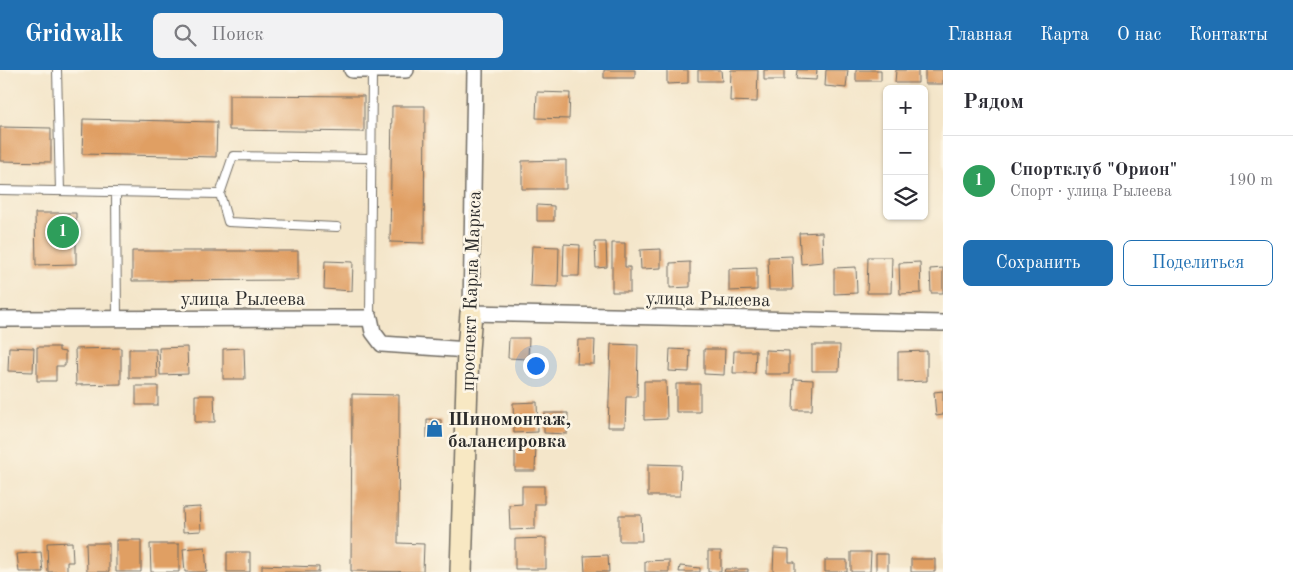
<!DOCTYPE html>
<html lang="ru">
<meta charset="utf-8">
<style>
:root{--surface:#fff;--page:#f2f2f3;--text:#2b2b33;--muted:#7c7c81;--line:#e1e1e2;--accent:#1f6fb2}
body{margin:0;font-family:"Old Standard TT",serif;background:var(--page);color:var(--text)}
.controls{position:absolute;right:15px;top:15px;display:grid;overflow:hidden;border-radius:8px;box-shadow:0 1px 4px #0004}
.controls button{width:45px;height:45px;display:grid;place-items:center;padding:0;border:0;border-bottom:1px solid var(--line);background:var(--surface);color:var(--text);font:25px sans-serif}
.you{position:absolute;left:535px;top:295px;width:18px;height:18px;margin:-12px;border:4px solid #fff;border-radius:50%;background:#1a73e8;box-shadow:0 0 0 8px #1a73e833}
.badge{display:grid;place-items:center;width:32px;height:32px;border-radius:50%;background:var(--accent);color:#fff;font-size:16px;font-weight:700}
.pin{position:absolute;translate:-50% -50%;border:2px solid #fff;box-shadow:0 1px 5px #0006}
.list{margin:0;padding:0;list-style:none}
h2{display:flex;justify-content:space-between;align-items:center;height:65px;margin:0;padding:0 20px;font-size:21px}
h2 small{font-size:16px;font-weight:400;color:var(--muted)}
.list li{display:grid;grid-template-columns:32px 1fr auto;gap:15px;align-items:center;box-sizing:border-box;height:90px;padding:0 20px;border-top:1px solid var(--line)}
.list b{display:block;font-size:19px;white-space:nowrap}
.list p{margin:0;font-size:16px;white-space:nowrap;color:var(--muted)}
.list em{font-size:16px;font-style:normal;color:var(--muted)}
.actions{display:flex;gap:10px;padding:15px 20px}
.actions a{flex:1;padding:11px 0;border:1px solid var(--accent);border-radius:8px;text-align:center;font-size:18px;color:var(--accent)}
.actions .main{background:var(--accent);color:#fff}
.icon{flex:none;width:28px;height:28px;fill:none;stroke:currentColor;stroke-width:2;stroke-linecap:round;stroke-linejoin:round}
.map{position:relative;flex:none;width:943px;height:502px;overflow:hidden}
header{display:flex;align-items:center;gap:30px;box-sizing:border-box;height:70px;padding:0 25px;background:var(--accent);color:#fff}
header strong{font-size:24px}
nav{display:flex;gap:28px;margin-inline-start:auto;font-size:18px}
.search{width:350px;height:45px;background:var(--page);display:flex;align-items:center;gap:12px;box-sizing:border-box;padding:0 18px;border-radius:8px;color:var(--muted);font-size:19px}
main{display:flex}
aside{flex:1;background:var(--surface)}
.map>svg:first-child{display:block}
.building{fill:#e09f63}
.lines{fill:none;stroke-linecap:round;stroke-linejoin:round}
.lane-casing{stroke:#716c63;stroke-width:10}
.street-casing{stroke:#716c63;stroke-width:18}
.secondary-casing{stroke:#716c63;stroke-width:24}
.lane{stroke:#fff;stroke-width:8}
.street{stroke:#fff;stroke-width:15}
.secondary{stroke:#f8e8c3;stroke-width:21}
.labels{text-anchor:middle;stroke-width:5;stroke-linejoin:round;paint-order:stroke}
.street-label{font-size:19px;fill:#2b2b2b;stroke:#fcf5e5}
.poi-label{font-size:19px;font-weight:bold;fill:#2b2b2b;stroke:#fcf5e5;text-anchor:start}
</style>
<header>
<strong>Gridwalk</strong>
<div class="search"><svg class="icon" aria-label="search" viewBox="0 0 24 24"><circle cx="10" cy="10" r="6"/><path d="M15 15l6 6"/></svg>Поиск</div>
<nav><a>Главная</a><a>Карта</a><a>О нас</a><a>Контакты</a></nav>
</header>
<main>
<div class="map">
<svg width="943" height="502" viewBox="0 0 943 502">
<rect width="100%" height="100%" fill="#fcf5e5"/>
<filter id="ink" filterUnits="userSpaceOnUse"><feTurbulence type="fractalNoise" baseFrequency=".02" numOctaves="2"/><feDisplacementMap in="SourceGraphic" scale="10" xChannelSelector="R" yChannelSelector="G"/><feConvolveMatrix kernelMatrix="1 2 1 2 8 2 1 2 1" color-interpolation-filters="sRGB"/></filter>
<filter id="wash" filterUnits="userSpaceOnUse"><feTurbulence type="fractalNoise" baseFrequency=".0096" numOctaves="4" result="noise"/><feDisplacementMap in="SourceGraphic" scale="20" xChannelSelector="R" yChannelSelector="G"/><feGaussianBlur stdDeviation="1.12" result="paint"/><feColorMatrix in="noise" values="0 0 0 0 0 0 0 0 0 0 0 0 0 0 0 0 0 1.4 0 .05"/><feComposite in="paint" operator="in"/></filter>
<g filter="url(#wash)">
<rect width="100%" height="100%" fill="#f4e6ca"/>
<g id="blocks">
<!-- building -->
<path class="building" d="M604 0H635V8H604Z
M667 0H688V13L667 14Z
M698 0H721L722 11H698Z
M731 0H758L757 32 730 31Z
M764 0H784V10H764Z
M797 0H817L816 10 796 9Z
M826 0H848L846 18 825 16Z
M856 0H881V11H856Z
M896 0H918V13H895Z
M925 0H943V14H925Z
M537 22 570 23 569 49 536 48Z
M229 25 364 26V62L229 60Z
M392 36H425L424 173 390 172Z
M83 49 217 52 216 87 82 84Z
M0 57 51 58V92L0 91Z
M566 90V119H522V91Z
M537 135 554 136V151H537Z
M35 143H76V194L36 195Z
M822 162 823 192 801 194 799 163Z
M595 172H606L607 197 596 198Z
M612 173H625V197H630V222H612Z
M564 174 580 175 579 206H563Z
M532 176 559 177 558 217 530 216Z
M661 179V198L641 199 640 180Z
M132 181H298V210L132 211Z
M792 186 793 220H769L768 187Z
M868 187H892L891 223H867Z
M325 191 353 192 352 221 324 219Z
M690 192V217L670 218V193Z
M920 192 921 223 900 224 899 193Z
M856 197 857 223 834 224V198Z
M757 198V220L729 221V199Z
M943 198V223H931L930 199Z
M509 268H529L528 289 508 288Z
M578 270H595L594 294H577Z
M611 274 638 275 637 327H626L625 357H608Z
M812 275H840L839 301H812Z
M9 277 34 278 33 302 8 301Z
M37 277H59V281L65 282V296H56V311H37Z
M187 277 188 304 160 305 159 278Z
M121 278V314L76 315 75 279Z
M244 278 245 309H223V279Z
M129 279H156L157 308H129Z
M670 279 690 280 689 302 669 301Z
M704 279H725L724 305 704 304Z
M765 280 789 281V304H765Z
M734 281H756L755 303H733Z
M927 281V311L898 312V282Z
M794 309 813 310 812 340H793Z
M644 311H666L667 349 644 350Z
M676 314H700V342H676Z
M136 316H158V335H136Z
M943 321V345L936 346 934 322Z
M352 324 399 325 398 473 424 474 423 502 351 501Z
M195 325H214L215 352H195Z
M537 332 538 362 514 363 513 333Z
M544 343H568L567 364 544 363Z
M427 349 441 350V368H427Z
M515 374 536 375 535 401H515Z
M648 394 681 395 680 426H648Z
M522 416H544V434H535V459L510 460 509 435 522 434Z
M200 437 201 461 183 462 182 438Z
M619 445H641L642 471H619Z
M546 468V499H515V469Z
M116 470H141V502H116Z
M72 472 73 492H67V502H48L47 473Z
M86 473H109V502H87Z
M150 474H179V502H151Z
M205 477 207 502H185L183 479Z
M774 478 789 479V492H795V502H773Z
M708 481H721V502H708Z
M41 482 43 502H19L17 484Z
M227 482H250V502H227Z
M851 482H871L870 502H851Z
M876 484H888V502H876Z
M608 485 609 502H585L584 486Z
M911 489H935V502H911Z
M669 490V502H645V491Z
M825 490H847V502H825Z
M262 495 319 497V502H262Z
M680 496 700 498V502H679Z
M725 499H748V502H724Z"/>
</g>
</g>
<g filter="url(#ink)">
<use href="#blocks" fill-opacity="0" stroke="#716c63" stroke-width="1"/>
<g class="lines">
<defs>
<path id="lane" d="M57 0 60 121
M0 120 220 124 233 86 370 88
M116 122 117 249
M220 124 228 152 337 157
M370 248 372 1"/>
<path id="street" d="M352 0H406
M475 0 471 243 943 253
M0 249 370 248 373 262 382 274 468 280"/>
<path id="secondary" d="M461 502 468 280 471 243"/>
</defs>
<!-- lane casing -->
<use href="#lane" class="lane-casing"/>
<!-- street casing -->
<use href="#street" class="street-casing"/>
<!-- secondary casing -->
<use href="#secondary" class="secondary-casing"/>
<!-- lane -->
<use href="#lane" class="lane"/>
<!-- street -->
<use href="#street" class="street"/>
<!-- secondary -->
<use href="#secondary" class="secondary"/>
</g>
</g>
<!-- icons -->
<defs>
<symbol id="shop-bare" viewBox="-9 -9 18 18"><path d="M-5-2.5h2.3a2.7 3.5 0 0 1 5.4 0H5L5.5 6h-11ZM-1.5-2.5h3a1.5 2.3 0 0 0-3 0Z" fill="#1f6fb2" stroke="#fcf5e5" stroke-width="2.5" paint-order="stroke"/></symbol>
</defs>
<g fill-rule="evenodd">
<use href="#shop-bare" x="422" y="346" width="25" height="25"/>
</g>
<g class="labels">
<!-- street labels -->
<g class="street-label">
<text transform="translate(470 221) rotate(-88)" y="7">проспект Карла Маркса</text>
<text x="243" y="235">улица Рылеева</text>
<text transform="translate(708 228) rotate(1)" y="7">улица Рылеева</text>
</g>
<!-- poi labels -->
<g class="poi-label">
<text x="448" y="355">Шиномонтаж,<tspan x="448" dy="22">балансировка</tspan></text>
</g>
</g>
</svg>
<div class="controls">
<button>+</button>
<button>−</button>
<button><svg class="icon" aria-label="layers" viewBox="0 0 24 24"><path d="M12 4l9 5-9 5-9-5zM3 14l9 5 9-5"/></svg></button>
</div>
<div class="you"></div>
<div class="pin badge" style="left:63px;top:162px;background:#2e9e5b">1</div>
</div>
<aside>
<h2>Рядом<small></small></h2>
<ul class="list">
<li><span class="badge" style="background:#2e9e5b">1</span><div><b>Спортклуб &quot;Орион&quot;</b><p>Спорт · улица Рылеева</p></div><em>190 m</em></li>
</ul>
<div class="actions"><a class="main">Сохранить</a><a>Поделиться</a></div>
</aside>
</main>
